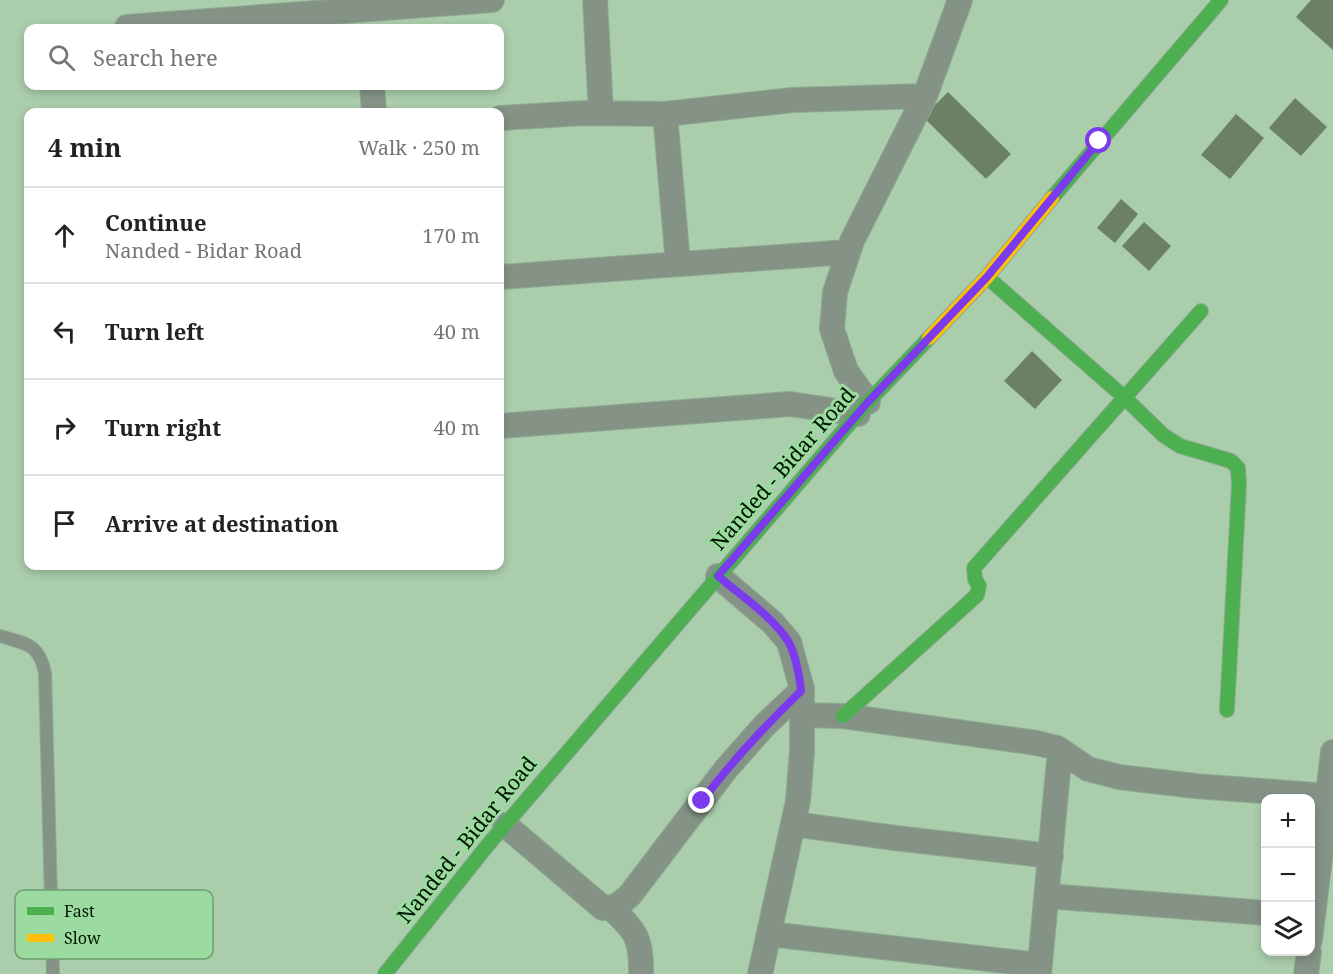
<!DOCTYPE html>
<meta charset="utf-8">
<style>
:root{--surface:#fff;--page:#f6f6f6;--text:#222;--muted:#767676;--line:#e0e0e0}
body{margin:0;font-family:"Noto Serif",serif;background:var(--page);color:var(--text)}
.controls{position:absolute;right:18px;bottom:18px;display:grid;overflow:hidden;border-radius:12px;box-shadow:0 3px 9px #0003}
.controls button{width:54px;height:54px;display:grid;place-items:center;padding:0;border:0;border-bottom:2px solid var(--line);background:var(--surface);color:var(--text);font:30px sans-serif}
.stop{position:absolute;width:18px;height:18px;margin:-14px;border:4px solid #7c3aed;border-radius:50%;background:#fff}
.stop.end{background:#7c3aed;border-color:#fff;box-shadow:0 2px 6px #0008}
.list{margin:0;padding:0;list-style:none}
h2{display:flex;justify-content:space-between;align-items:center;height:78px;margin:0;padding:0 24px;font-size:26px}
h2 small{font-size:20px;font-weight:400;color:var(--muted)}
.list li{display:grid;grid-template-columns:39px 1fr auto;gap:18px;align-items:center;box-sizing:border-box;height:96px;padding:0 24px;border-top:2px solid var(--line)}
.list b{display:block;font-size:22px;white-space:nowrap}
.list p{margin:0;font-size:20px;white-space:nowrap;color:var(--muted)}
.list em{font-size:20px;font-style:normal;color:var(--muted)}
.icon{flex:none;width:33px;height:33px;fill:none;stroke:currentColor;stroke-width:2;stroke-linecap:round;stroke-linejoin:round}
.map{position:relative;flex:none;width:1333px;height:974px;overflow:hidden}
.search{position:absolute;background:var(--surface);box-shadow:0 3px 9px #0003;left:24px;top:24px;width:480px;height:66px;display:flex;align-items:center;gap:15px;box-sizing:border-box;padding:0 21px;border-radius:12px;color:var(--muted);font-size:22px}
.panel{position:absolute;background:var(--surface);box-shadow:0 3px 9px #0003;left:24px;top:108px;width:480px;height:462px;border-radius:12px}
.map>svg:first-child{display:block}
.building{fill:#6c8065}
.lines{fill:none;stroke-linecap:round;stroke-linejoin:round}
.lane-casing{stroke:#8ea990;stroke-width:14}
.street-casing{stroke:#8ea990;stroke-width:26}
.fast-casing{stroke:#8ea990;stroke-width:16}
.slow-casing{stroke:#8ea990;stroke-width:16}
.lane{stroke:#859387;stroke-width:12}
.street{stroke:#859387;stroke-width:24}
.fast{stroke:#4caf50;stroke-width:14}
.slow{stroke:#ffc107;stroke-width:14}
.route{stroke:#7c3aed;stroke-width:8}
.labels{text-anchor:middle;stroke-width:6;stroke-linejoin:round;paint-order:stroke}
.street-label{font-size:21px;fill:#001201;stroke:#9cdb9f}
.key{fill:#9cdb9f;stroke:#6d9f70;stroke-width:1.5}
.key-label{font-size:16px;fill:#001201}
</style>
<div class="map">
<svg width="1333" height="974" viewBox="0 0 1333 974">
<rect width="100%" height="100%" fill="#aacdac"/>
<!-- building -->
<path class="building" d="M1311 0H1333V50L1296 17Z
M948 92 1011 154 986 179 923 117Z
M1295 98 1327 127 1301 156 1269 128Z
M1236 114 1264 138 1230 179 1201 155Z
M1121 199 1138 214 1115 243 1097 228Z
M1144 222 1171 246 1149 271 1122 246Z
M1032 351 1062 380 1035 409 1004 381Z"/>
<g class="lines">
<defs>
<path id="lane" d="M0 636C26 644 39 643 45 673L53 974"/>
<path id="street" d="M595 0 601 113
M127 27 492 0
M372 86 374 112
M665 114 678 264
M500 118 585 113 665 114 793 100 925 96
M500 277 848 252
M868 402 846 371 832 329 835 292 852 241 925 96 960 0
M500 426 790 404 858 414
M718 576 773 623 789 642 802 689V751L798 801 760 974
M802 715 843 716 1037 743 1057 748 1088 769 1119 777 1195 786 1328 796
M793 824 895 838 1051 856
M505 825 603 908C615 909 621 903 630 895L726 769 764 726 801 691
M1047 896 1266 913
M611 908C636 931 642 939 641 974
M769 934 1040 965
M1310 940 1333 752
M1039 974 1060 750
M1306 974 1309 952"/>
<path id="fast" d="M1052 198 1221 0
M987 277 1124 397 1163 435 1180 446 1231 461 1238 468 1239 485 1227 710
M843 716 977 595 979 586 975 579 974 568 1201 311
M385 974 487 846 868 402 929 338"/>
<path id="slow" d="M929 338 987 277 1052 198"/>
</defs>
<!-- lane casing -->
<use href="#lane" class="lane-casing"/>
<!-- street casing -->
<use href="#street" class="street-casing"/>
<!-- fast casing -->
<use href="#fast" class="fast-casing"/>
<!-- slow casing -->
<use href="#slow" class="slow-casing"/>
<!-- lane -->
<use href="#lane" class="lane"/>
<!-- street -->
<use href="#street" class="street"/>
<!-- fast -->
<use href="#fast" class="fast"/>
<!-- slow -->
<use href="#slow" class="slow"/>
</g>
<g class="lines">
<!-- route -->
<path class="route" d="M702 801C732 761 765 726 801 691 800 678 795 652 788 641 773 617 740 595 718 576L868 402 987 277 1099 141"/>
</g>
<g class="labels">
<!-- street labels -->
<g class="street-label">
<text transform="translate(783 469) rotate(-49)" y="7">Nanded - Bidar Road</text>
<text transform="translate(467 840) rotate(-51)" y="7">Nanded - Bidar Road</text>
</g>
</g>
<!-- legend -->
<rect x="15" y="890" width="198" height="69" rx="9" class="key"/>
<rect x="27" y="907" width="27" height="8" fill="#4caf50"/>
<rect x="27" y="934" width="27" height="8" fill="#ffc107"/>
<g class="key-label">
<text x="64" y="917">Fast</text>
<text x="64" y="944">Slow</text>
</g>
</svg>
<div class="controls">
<button>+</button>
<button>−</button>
<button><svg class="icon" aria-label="layers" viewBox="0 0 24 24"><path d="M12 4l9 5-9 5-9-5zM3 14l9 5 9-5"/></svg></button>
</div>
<div class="stop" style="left:1099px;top:141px"></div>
<div class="stop end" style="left:702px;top:801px"></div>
<div class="search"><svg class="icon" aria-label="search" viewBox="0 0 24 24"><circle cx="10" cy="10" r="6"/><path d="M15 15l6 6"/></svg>Search here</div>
<section class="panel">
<h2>4 min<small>Walk · 250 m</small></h2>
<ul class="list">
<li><svg class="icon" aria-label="ahead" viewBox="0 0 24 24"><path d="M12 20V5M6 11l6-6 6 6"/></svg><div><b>Continue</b><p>Nanded - Bidar Road</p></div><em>170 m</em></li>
<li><svg class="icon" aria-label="left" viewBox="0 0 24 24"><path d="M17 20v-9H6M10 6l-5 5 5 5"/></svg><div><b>Turn left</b></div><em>40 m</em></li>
<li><svg class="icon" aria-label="right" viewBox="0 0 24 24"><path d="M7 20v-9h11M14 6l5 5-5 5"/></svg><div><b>Turn right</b></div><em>40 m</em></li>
<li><svg class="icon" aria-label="arrive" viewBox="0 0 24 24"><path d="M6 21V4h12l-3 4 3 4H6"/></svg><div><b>Arrive at destination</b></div></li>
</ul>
</section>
</div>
